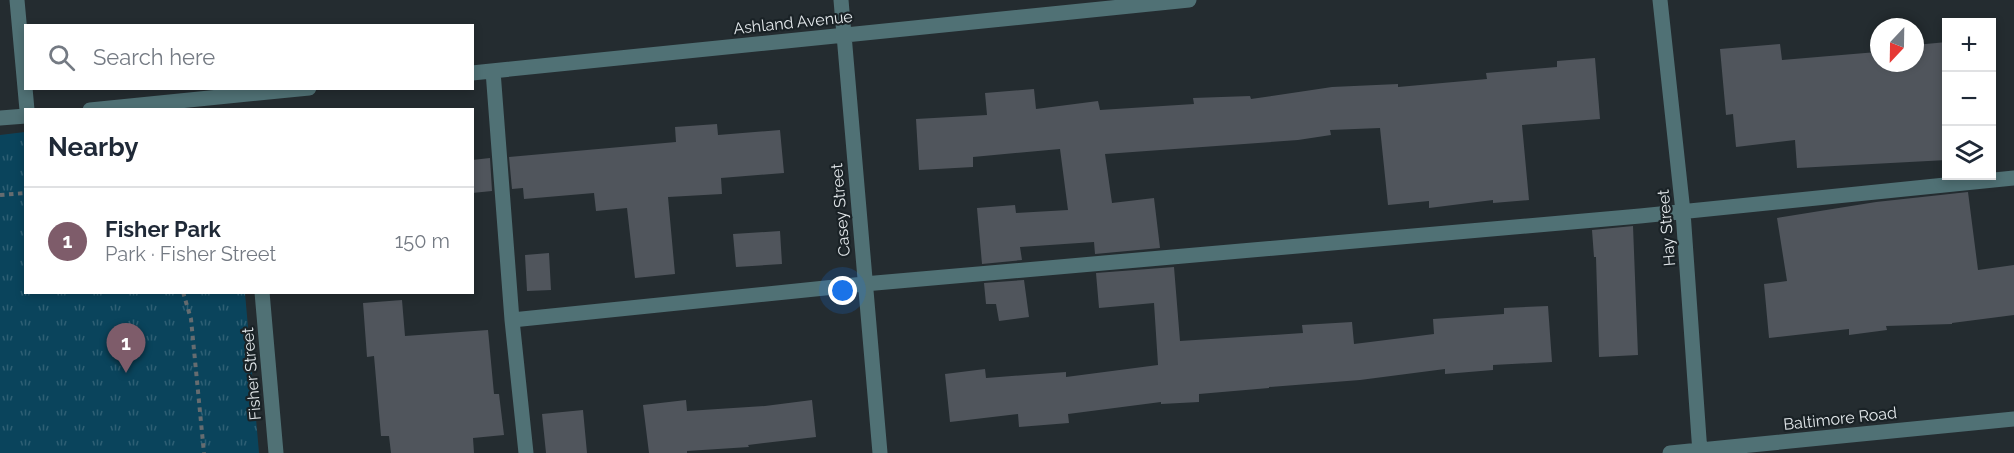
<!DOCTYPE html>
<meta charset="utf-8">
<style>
:root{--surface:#fff;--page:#f2f2f3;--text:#1f2937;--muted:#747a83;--line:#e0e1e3;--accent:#7e5c6a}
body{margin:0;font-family:Raleway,sans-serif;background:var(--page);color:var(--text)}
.controls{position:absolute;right:18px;top:18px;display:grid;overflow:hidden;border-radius:0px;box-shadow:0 3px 9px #0003}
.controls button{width:54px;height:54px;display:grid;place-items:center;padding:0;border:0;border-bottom:2px solid var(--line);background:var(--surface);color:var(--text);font:30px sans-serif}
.compass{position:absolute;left:1870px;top:18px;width:54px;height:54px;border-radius:50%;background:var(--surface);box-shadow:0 3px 9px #0003;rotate:202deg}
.you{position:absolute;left:843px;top:291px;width:21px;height:21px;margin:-15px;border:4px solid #fff;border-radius:50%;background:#1a73e8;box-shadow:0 0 0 9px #1a73e833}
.badge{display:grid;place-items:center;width:39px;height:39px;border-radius:50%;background:var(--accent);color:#fff;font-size:20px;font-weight:700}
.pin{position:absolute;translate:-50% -50px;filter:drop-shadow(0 2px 3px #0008)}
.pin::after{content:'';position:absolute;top:32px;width:21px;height:18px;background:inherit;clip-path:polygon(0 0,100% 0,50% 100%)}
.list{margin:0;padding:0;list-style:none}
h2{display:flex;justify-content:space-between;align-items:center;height:78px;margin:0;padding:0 24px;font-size:26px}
h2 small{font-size:20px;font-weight:400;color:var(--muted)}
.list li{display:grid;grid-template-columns:39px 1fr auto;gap:18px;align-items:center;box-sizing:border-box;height:108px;padding:0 24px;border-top:2px solid var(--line)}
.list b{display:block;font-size:22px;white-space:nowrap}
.list p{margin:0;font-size:20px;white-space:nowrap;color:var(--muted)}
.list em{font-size:20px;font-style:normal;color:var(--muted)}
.icon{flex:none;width:33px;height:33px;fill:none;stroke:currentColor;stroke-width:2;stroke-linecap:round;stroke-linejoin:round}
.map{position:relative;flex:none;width:2014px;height:453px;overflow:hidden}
.search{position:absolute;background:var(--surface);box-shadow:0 3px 9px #0003;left:24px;top:24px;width:450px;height:66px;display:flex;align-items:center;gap:15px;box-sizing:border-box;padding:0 21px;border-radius:0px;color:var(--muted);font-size:22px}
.panel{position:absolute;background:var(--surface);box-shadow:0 3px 9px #0003;left:24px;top:108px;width:450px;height:186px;border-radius:0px}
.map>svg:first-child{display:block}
.park{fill:url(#park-tufts)}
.building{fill:#50555c}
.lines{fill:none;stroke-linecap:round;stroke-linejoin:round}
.path{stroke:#656c70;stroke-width:4;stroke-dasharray:4.5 4.5;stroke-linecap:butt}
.minor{stroke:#507175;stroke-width:15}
.labels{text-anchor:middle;stroke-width:4.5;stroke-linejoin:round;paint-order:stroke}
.street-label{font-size:16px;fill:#e3e8eb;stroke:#1a2226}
</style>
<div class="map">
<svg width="2014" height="453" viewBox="0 0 2014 453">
<defs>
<pattern id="park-tufts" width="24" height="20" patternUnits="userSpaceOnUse" patternTransform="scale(1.5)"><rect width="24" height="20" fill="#0a445c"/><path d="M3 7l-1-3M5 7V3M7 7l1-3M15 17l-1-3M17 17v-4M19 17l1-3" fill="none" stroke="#2e5f74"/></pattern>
</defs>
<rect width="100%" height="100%" fill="#242c30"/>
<!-- park -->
<path class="park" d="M25 132 26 292 245 293 259 453H0V135Z"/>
<!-- building -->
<path class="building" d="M1947 42V160L1797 168 1795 140 1736 147 1733 114 1726 115 1720 49 1780 44 1782 60 1877 52V48H1879V63H1915V45Z
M1595 58 1600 119 1522 125 1529 200 1493 203V200L1429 208V201L1388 205 1380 128 1330 130 1331 135 1298 140 1105 154 1112 203 1154 198 1160 248 1095 254 1094 242 1020 247 1022 260 982 264 977 208 1015 205 1016 213 1068 210 1060 149 973 157V167L919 170 916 119 987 115 985 93 1034 89 1036 109 1098 101 1100 110 1194 104 1193 98 1250 96 1251 99 1332 87 1398 84V87L1487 79 1486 73 1557 67V61Z
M717 124 718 135 780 130 784 173 721 178 722 194 668 197 675 274 635 278 627 208 596 211 594 193 524 199 523 188 512 189 509 157 676 142 675 127Z
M490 158 492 191 472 193V160Z
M1968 192 1978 270 2014 265V315L1952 323V324L1886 326 1887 330 1849 335V329L1769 338 1764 284 1787 281 1777 218 1876 202Z
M1633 226 1638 355 1599 357 1596 257H1594L1592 230Z
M780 231 782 264 736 267 733 234Z
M549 253 551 290 527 291 525 255Z
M1174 267 1180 341 1303 333 1302 325 1352 322 1354 344 1434 334 1433 319 1504 314V308L1548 306 1552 362 1493 365V370L1445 374V369L1360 380 1269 387V388L1199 394V402L1161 404V402L1068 414 1069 423 1019 427 1018 414 950 422 945 374 985 369 986 378 1066 372V377L1158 365 1154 303 1099 308 1096 273Z
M1024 280 1029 317 999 321 996 304H986L984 283Z
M402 300 405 336 488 330 494 394H499L504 435 473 438 474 453H391L389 436H381L374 356 367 357 363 303Z
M686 400 687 411 765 406 812 400 816 437 748 445 749 447 687 451V453H649L643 405Z
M583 410 587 453H546L542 414Z"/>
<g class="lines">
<!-- path -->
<path class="path" d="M0 195 26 193
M183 292 191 319 204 453"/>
<!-- minor -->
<path class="minor" d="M17 0 27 110
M841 0 880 453
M1660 0 1683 212 1700 453
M493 71 512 320 526 453
M472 73 1189 0
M90 110 309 88
M0 118 26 116
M262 292 276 453
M512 320 864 284 1640 216 2014 178
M1670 453 2014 419"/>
</g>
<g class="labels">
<!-- street labels -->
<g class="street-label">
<text transform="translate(793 22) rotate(-6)" y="6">Ashland Avenue</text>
<text transform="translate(840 210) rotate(-95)" y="6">Casey Street</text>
<text transform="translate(1666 228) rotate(-95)" y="6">Hay Street</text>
<text transform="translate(251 374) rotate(-95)" y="6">Fisher Street</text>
<text transform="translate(1840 418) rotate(-6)" y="6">Baltimore Road</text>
</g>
</g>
</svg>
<div class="controls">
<button>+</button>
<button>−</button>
<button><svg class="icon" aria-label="layers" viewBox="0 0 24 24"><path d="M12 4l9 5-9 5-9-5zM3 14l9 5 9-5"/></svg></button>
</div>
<svg class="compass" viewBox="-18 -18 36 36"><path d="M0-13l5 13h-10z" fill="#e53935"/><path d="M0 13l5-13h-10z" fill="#747a83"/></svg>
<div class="you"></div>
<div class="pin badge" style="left:126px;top:373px">1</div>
<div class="search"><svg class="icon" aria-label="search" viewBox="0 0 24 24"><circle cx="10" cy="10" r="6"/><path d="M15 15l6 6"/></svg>Search here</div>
<section class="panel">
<h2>Nearby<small></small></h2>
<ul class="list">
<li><span class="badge">1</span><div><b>Fisher Park</b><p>Park · Fisher Street</p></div><em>150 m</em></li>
</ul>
</section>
</div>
